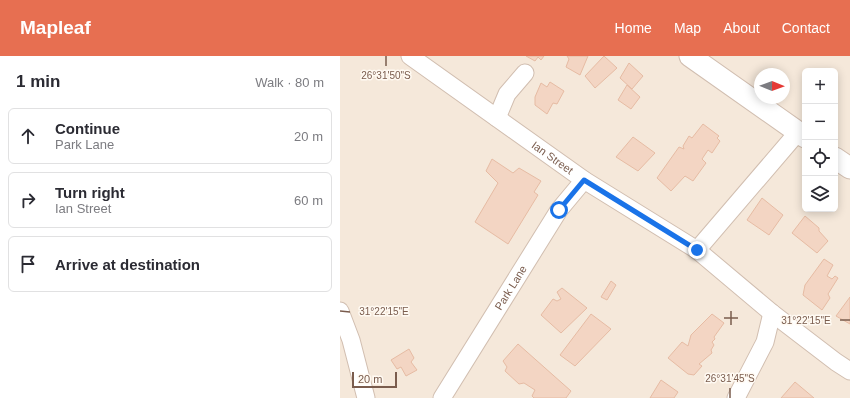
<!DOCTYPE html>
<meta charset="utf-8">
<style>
:root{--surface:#fff;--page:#f7f7f7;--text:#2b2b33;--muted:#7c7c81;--line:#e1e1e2;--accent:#e76f51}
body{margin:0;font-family:Helvetica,sans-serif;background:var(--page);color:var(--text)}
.controls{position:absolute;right:12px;top:12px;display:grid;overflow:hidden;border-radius:6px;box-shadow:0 2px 10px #0003}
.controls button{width:36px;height:36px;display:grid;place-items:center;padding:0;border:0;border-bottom:1px solid var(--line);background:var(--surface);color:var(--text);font:20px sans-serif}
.compass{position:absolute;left:414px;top:12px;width:36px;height:36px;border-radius:50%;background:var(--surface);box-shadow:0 2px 10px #0003;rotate:91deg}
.scale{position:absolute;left:12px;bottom:10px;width:45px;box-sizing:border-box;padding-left:4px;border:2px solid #7a5c4d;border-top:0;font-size:11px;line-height:14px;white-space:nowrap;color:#7a5c4d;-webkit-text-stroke:3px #fffaf3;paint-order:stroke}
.stop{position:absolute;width:12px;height:12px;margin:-9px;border:3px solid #1a73e8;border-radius:50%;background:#fff}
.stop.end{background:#1a73e8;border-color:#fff;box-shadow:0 1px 4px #0008}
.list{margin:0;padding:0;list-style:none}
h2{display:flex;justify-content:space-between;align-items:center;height:52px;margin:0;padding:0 16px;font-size:17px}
h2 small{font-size:13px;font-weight:400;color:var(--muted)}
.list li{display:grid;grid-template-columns:26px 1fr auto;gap:12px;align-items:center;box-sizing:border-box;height:56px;margin:0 8px 8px;padding:0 8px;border:1px solid var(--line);border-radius:6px}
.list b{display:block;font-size:15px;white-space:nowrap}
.list p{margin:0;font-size:13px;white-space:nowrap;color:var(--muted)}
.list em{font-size:13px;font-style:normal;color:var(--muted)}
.icon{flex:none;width:22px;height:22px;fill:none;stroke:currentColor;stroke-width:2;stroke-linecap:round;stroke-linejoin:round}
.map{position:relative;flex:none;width:510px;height:342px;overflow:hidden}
header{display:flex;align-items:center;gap:24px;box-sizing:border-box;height:56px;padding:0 20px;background:var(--accent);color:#fff}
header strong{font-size:19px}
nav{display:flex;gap:22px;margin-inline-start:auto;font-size:14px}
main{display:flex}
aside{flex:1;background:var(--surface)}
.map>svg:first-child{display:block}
.residential{fill:#f5e8da;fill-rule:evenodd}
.building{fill:#f3d5c3;stroke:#e6bba3}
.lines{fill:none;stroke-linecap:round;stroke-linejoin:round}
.minor-casing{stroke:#d1beb0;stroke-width:19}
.tertiary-casing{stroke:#d1beb0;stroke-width:23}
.minor{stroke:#fff;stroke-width:17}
.tertiary{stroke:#fff;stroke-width:21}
.route{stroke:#1a73e8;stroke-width:5}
.ticks{fill:none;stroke:#7a5c4d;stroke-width:1.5}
.labels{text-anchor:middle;stroke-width:3;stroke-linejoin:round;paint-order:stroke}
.street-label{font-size:11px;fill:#7a5c4d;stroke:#fffaf3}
.ticks-label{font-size:10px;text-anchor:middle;fill:#7a5c4d;stroke:#fffaf3;stroke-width:3;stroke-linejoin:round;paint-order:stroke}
</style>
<header>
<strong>Mapleaf</strong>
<nav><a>Home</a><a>Map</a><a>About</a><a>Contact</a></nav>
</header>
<main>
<aside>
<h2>1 min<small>Walk · 80 m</small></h2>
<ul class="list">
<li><svg class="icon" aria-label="ahead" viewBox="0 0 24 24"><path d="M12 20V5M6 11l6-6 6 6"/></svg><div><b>Continue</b><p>Park Lane</p></div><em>20 m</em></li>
<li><svg class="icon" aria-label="right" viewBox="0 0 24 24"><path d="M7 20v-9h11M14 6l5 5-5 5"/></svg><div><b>Turn right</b><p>Ian Street</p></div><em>60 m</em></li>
<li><svg class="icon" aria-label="arrive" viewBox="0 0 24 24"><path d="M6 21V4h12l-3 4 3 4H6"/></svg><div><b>Arrive at destination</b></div></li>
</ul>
</aside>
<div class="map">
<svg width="510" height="342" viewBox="0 0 510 342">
<rect width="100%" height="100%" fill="#fdf6ec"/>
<!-- residential -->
<path class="residential" d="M0 0H510V342H0ZM465 15H495V153H465ZM420 18H444V42H420Z"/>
<!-- building -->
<path class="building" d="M186 0H204L201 4 198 1 195 5Z
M227 0H248L240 19 226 11 229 3Z
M264 0 277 12 255 32 245 20Z
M289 7 303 20 292 33 280 22Z
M210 26 224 35 217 48 213 47 207 58 195 49V41L201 27 207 31Z
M287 29 300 41 291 53 278 44Z
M363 68 379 80 377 82 380 85 372 97 368 94 362 103 366 107 353 125 345 120 331 135 317 122 339 91 344 93 343 90 349 80 352 82Z
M293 81 315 97 298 115 276 101Z
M152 103 173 117 179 112 201 125 194 136 198 139 168 188 135 166 158 127 146 115Z
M422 142 443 159 429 179 407 164Z
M465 160 479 172V175L488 185 477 197 452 177Z
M484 203 493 209 487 220 492 223 495 220 498 222 488 238 490 242 482 254 463 239 465 229Z
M271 225 276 229 267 244 261 241Z
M222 232 247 252 221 277 201 259 213 243 217 245 221 243 217 236Z
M510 241V268L496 260Z
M251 258 271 273 235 310 220 299Z
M372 258 384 267 374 281 375 283 372 286 374 289 371 294 372 297 359 308 362 310 354 319 348 318 328 302 342 286 348 290 351 279Z
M178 288 231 335 226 342H194L192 340 195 334 184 327 179 328 165 315 167 311 163 305Z
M69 293 74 302 71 306 77 314 66 320 61 311 57 313 51 304Z
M321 324 338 336 334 342H310Z
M455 326 474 342H441Z"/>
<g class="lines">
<defs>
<g id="minor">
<path id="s1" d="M70 0 244 124 357 194 432 257 496 306 510 315"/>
<path d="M157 62 167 38 185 17"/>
<path d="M357 194 458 76"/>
<path d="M0 255 11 284 26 342"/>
<path id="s2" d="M102 342 219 154 244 124"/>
<path d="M396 342 425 286 432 257"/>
</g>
<path id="tertiary" d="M350 0 465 81
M495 102 510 112"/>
</defs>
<!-- minor casing -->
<use href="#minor" class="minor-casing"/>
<!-- tertiary casing -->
<use href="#tertiary" class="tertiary-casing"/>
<!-- minor -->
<use href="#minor" class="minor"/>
<!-- tertiary -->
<use href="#tertiary" class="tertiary"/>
</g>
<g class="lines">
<!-- route -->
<path class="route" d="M219 154 244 124 357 194"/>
</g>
<!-- ticks -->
<path class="ticks" d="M46 10V0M0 255 10 256M384 262H398M500 264H510M391 269V255M390 342V332"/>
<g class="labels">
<!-- street labels -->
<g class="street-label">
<text dy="4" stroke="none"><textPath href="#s1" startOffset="175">Ian Street</textPath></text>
<text dy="4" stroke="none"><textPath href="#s2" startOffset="130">Park Lane</textPath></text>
</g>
</g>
<g class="ticks-label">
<text x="46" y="23">26°31'50"S</text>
<text x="44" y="259">31°22'15"E</text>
<text x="466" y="268">31°22'15"E</text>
<text x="390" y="326">26°31'45"S</text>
</g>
</svg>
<div class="controls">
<button>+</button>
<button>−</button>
<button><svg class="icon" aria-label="locate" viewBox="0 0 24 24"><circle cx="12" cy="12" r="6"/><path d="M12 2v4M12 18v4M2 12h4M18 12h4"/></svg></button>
<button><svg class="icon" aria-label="layers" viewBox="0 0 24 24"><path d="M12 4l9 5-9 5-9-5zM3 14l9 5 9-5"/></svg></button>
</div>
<svg class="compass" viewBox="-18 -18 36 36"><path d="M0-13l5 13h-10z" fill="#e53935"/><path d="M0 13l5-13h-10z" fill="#7c7c81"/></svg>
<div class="scale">20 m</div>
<div class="stop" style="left:219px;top:154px"></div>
<div class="stop end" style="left:357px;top:194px"></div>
</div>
</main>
